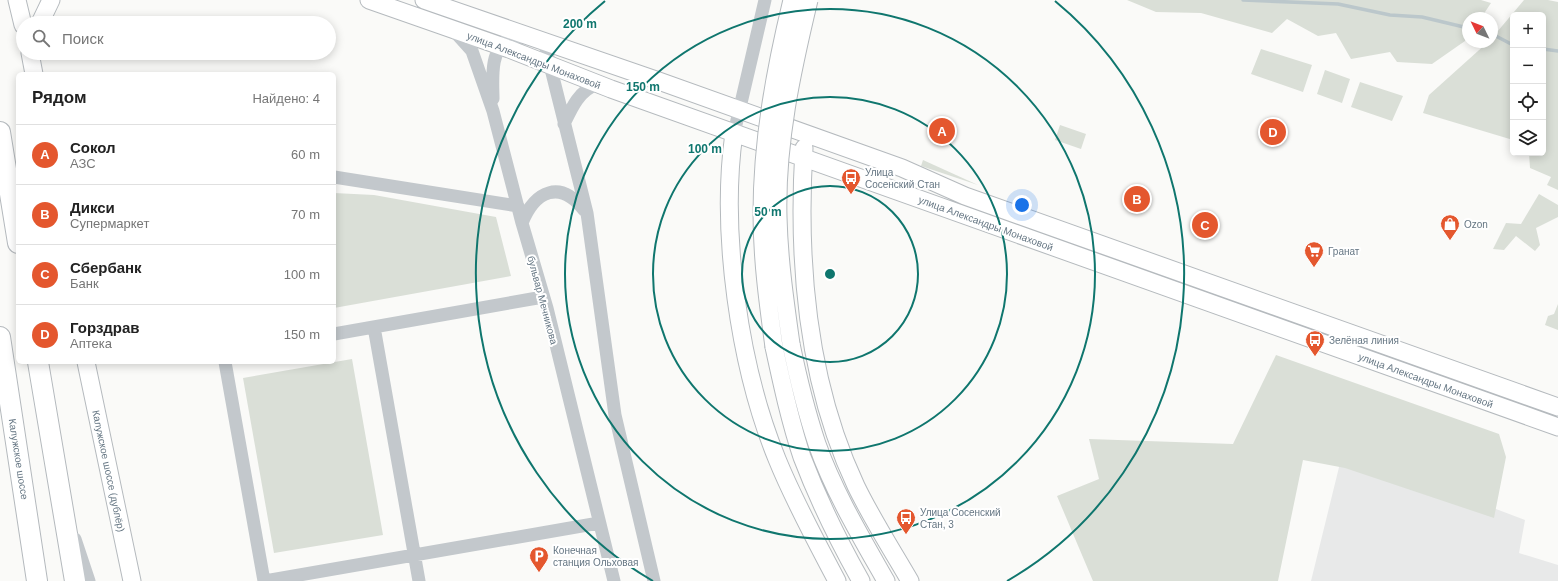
<!DOCTYPE html>
<html lang="ru">
<meta charset="utf-8">
<style>
:root{--surface:#fff;--page:#f2f2f2;--text:#222;--muted:#767676;--line:#e0e0e0;--accent:#e4572e}
body{margin:0;font-family:Arial,sans-serif;background:var(--page);color:var(--text)}
.controls{position:absolute;right:12px;top:12px;display:grid;overflow:hidden;border-radius:6px;box-shadow:0 2px 10px #0003}
.controls button{width:36px;height:36px;display:grid;place-items:center;padding:0;border:0;border-bottom:1px solid var(--line);background:var(--surface);color:var(--text);font:20px sans-serif}
.compass{position:absolute;left:1462px;top:12px;width:36px;height:36px;border-radius:50%;background:var(--surface);box-shadow:0 2px 10px #0003;rotate:313deg}
.you{position:absolute;left:1022px;top:205px;width:14px;height:14px;margin:-10px;border:3px solid #fff;border-radius:50%;background:#1a73e8;box-shadow:0 0 0 6px #1a73e833}
.badge{display:grid;place-items:center;width:26px;height:26px;border-radius:50%;background:var(--accent);color:#fff;font-size:13px;font-weight:700}
.pin{position:absolute;translate:-50% -50%;border:2px solid #fff;box-shadow:0 1px 4px #0006}
.list{margin:0;padding:0;list-style:none}
h2{display:flex;justify-content:space-between;align-items:center;height:52px;margin:0;padding:0 16px;font-size:17px}
h2 small{font-size:13px;font-weight:400;color:var(--muted)}
.list li{display:grid;grid-template-columns:26px 1fr auto;gap:12px;align-items:center;box-sizing:border-box;height:60px;padding:0 16px;border-top:1px solid var(--line)}
.list b{display:block;font-size:15px;white-space:nowrap}
.list p{margin:0;font-size:13px;white-space:nowrap;color:var(--muted)}
.list em{font-size:13px;font-style:normal;color:var(--muted)}
.icon{flex:none;width:22px;height:22px;fill:none;stroke:currentColor;stroke-width:2;stroke-linecap:round;stroke-linejoin:round}
.map{position:relative;flex:none;width:1558px;height:581px;overflow:hidden}
.search{position:absolute;background:var(--surface);box-shadow:0 2px 10px #0003;left:16px;top:16px;width:320px;height:44px;display:flex;align-items:center;gap:10px;box-sizing:border-box;padding:0 14px;border-radius:22px;color:var(--muted);font-size:15px}
.panel{position:absolute;background:var(--surface);box-shadow:0 2px 10px #0003;left:16px;top:72px;width:320px;height:292px;border-radius:6px}
.map>svg:first-child{display:block}
.built{fill:#e8e9e9}
.green{fill:#dadfd7}
.lines{fill:none;stroke-linecap:round;stroke-linejoin:round}
.stream{stroke:#bbc7cb;stroke-width:3.5}
.major-casing{stroke:#b5babe;stroke-width:19}
.highway-casing{stroke:#b4b9bd;stroke-width:22}
.minor{stroke:#c3c8cc;stroke-width:13}
.major{stroke:#fff;stroke-width:17}
.highway{stroke:#fff;stroke-width:20}
.major-bridge-casing{stroke:#b5babe;stroke-width:19;stroke-linecap:butt}
.major-bridge{stroke:#fff;stroke-width:17}
.ring{fill:none;stroke:#0f766e;stroke-width:2}
.labels{text-anchor:middle;stroke-width:4;stroke-linejoin:round;paint-order:stroke}
.street-label{font-size:10px;fill:#657683;stroke:#fff}
.poi-label{font-size:10px;fill:#657683;stroke:#fff;text-anchor:start}
.centre{fill:#0f766e;stroke:#fff;stroke-width:2}
.ring-label{font-size:12px;text-anchor:middle;font-weight:bold;fill:#0f766e;stroke:#fff;stroke-width:4;stroke-linejoin:round;paint-order:stroke}
</style>
<div class="map">
<svg width="1558" height="581" viewBox="0 0 1558 581">
<rect width="100%" height="100%" fill="#fafaf8"/>
<!-- built -->
<path class="built" d="M1343 451 1525 520 1519 553 1558 565V581H1311Z"/>
<!-- green -->
<path class="green" d="M1127 0H1481L1491 3 1481 18H1468V37L1465 41 1432 64 1397 62 1390 52 1351 59 1336 33 1318 36 1287 19 1272 33 1201 13 1156 12Z
M1524 0H1548L1558 2V190L1547 185 1551 177 1530 168 1529 153H1543V15H1513V140L1423 113 1429 95 1488 42H1492V38Z
M1261 49 1312 65 1303 92 1251 74Z
M1325 70 1350 79 1342 103 1317 94Z
M1360 82 1403 96 1392 121 1351 107Z
M1060 125 1086 134 1081 149 1055 140Z
M923 160 978 185 921 166Z
M334 193 374 195 496 217 511 276 334 308Z
M1539 194 1558 205V217L1536 228 1540 245 1535 251 1516 236 1504 250 1493 249 1506 223 1521 224Z
M1558 304V330L1545 325 1548 316 1554 314Z
M1276 355 1499 434 1506 457 1494 518 1345 468 1303 460 1278 581H1093L1057 496 1099 479 1089 439 1233 444Z
M352 359 383 535 274 553 243 378Z"/>
<g class="lines">
<!-- stream -->
<path class="stream" d="M1243 0 1338 4 1390 15 1422 17 1468 28
M1492 34 1513 45
M1543 49 1558 51"/>
<defs>
<path id="major" d="M17 0 23 25
M369 0 509 49 611 89 1558 427
M424 0 656 80 902 168 965 196 1558 407
M40 23 51 0
M30 53 34 74
M734 133C720 232 739 366 777 459 794 501 816 541 837 581
M804 148C797 262 807 382 856 486 872 519 892 550 910 581
M791 344C798 378 806 411 817 444 834 492 861 537 886 581
M774 347C782 384 790 421 802 457 818 499 839 542 861 581
M86 362 132 581"/>
<path id="highway" d="M0 132 18 243
M0 337 37 581
M38 362 75 581"/>
</defs>
<!-- major casing -->
<use href="#major" class="major-casing"/>
<!-- highway casing -->
<use href="#highway" class="highway-casing"/>
<!-- minor -->
<path class="minor" d="M454 31 472 51 493 111 522 223 547 308 614 581
M544 41 587 213 615 415 654 581
M493 99C493 82 489 49 509 39 514 37 522 37 527 35
M564 124C572 107 579 91 597 84
M734 133 765 0
M334 177 518 206
M522 223C535 191 560 179 584 210
M374 327 419 581
M334 334 543 297
M225 362 264 581
M75 539 89 581
M265 581 599 523"/>
<!-- major -->
<use href="#major" class="major"/>
<!-- highway -->
<use href="#highway" class="highway"/>
<defs>
<path id="major-bridge" d="M791 344C785 301 779 260 778 217 776 143 792 71 809 0
M774 347C768 303 762 259 762 214 762 141 775 70 792 0"/>
</defs>
<!-- major-bridge casing -->
<use href="#major-bridge" class="major-bridge-casing"/>
<!-- major-bridge -->
<use href="#major-bridge" class="major-bridge"/>
</g>
<!-- distance rings -->
<g class="ring">
<circle cx="830" cy="274" r="88"/>
<circle cx="830" cy="274" r="177"/>
<circle cx="830" cy="274" r="265"/>
<path d="M653 581A354 354 0 0 1 605 1M1055 1A354 354 0 0 1 1007 581"/>
</g>
<!-- icons -->
<defs>
<symbol id="bus-pin" viewBox="-11 -11 22 30"><path d="M0 17L-7.5 6A9.5 9.5 0 1 1 7.5 6Z" fill="#e4572e" stroke="#fff"/><path d="M-5-6H5V4H4V6H2V4H-2V6H-4V4H-5ZM-3.5-4V0h7V-4ZM-3.5 1.2v1.5H-2V1.2ZM2 1.2v1.5H3.5V1.2Z" fill="#fff"/></symbol>
<symbol id="shop-pin" viewBox="-11 -11 22 30"><path d="M0 17L-7.5 6A9.5 9.5 0 1 1 7.5 6Z" fill="#e4572e" stroke="#fff"/><path d="M-5-2.5h2.3a2.7 3.5 0 0 1 5.4 0H5L5.5 6h-11ZM-1.5-2.5h3a1.5 2.3 0 0 0-3 0Z" fill="#fff"/></symbol>
<symbol id="supermarket-pin" viewBox="-11 -11 22 30"><path d="M0 17L-7.5 6A9.5 9.5 0 1 1 7.5 6Z" fill="#e4572e" stroke="#fff"/><path d="M-6-5.5h2.5l.6 2H6L4.5 2H-2.5L-4.4-4H-6ZM-1.5 3.2a1.3 1.3 0 1 0 .1 0ZM3 3.2a1.3 1.3 0 1 0 .1 0Z" fill="#fff"/></symbol>
<symbol id="parking-pin" viewBox="-11 -11 22 30"><path d="M0 17L-7.5 6A9.5 9.5 0 1 1 7.5 6Z" fill="#e4572e" stroke="#fff"/><path d="M-3.5-5.5H1a3.5 3.5 0 0 1 0 7H-1V5.5H-3.5ZM-1-3.4V-.6H.8a1.4 1.4 0 0 0 0-2.8Z" fill="#fff"/></symbol>
</defs>
<g fill-rule="evenodd">
<use href="#bus-pin" x="840" y="167" width="22" height="30"/>
<use href="#shop-pin" x="1439" y="213" width="22" height="30"/>
<use href="#supermarket-pin" x="1303" y="240" width="22" height="30"/>
<use href="#bus-pin" x="1304" y="329" width="22" height="30"/>
<use href="#bus-pin" x="895" y="507" width="22" height="30"/>
<use href="#parking-pin" x="528" y="545" width="22" height="30"/>
</g>
<g class="labels">
<!-- street labels -->
<g class="street-label">
<text transform="translate(534 60) rotate(21)" y="4">улица Александры Монаховой</text>
<text transform="translate(986 223) rotate(20)" y="4">улица Александры Монаховой</text>
<text transform="translate(543 300) rotate(75)" y="4">бульвар Мечникова</text>
<text transform="translate(1426 380) rotate(20)" y="4">улица Александры Монаховой</text>
<text transform="translate(19 459) rotate(81)" y="4">Калужское шоссе</text>
<text transform="translate(109 471) rotate(78)" y="4">Калужское шоссе (дублёр)</text>
</g>
<!-- poi labels -->
<g class="poi-label">
<text x="865" y="176">Улица<tspan x="865" dy="12">Сосенский Стан</tspan></text>
<text x="1464" y="228">Ozon</text>
<text x="1328" y="255">Гранат</text>
<text x="1329" y="344">Зелёная линия</text>
<text x="920" y="516">Улица Сосенский<tspan x="920" dy="12">Стан, 3</tspan></text>
<text x="553" y="554">Конечная<tspan x="553" dy="12">станция Ольховая</tspan></text>
</g>
</g>
<circle cx="830" cy="274" r="6" class="centre"/>
<g class="ring-label">
<text x="580" y="28">200 m</text>
<text x="643" y="91">150 m</text>
<text x="705" y="153">100 m</text>
<text x="768" y="216">50 m</text>
</g>
</svg>
<div class="controls">
<button>+</button>
<button>−</button>
<button><svg class="icon" aria-label="locate" viewBox="0 0 24 24"><circle cx="12" cy="12" r="6"/><path d="M12 2v4M12 18v4M2 12h4M18 12h4"/></svg></button>
<button><svg class="icon" aria-label="layers" viewBox="0 0 24 24"><path d="M12 4l9 5-9 5-9-5zM3 14l9 5 9-5"/></svg></button>
</div>
<svg class="compass" viewBox="-18 -18 36 36"><path d="M0-13l5 13h-10z" fill="#e53935"/><path d="M0 13l5-13h-10z" fill="#767676"/></svg>
<div class="you"></div>
<div class="pin badge" style="left:942px;top:131px">A</div>
<div class="pin badge" style="left:1137px;top:199px">B</div>
<div class="pin badge" style="left:1205px;top:225px">C</div>
<div class="pin badge" style="left:1273px;top:132px">D</div>
<div class="search"><svg class="icon" aria-label="search" viewBox="0 0 24 24"><circle cx="10" cy="10" r="6"/><path d="M15 15l6 6"/></svg>Поиск</div>
<section class="panel">
<h2>Рядом<small>Найдено: 4</small></h2>
<ul class="list">
<li><span class="badge">A</span><div><b>Сокол</b><p>АЗС</p></div><em>60 m</em></li>
<li><span class="badge">B</span><div><b>Дикси</b><p>Супермаркет</p></div><em>70 m</em></li>
<li><span class="badge">C</span><div><b>Сбербанк</b><p>Банк</p></div><em>100 m</em></li>
<li><span class="badge">D</span><div><b>Горздрав</b><p>Аптека</p></div><em>150 m</em></li>
</ul>
</section>
</div>
